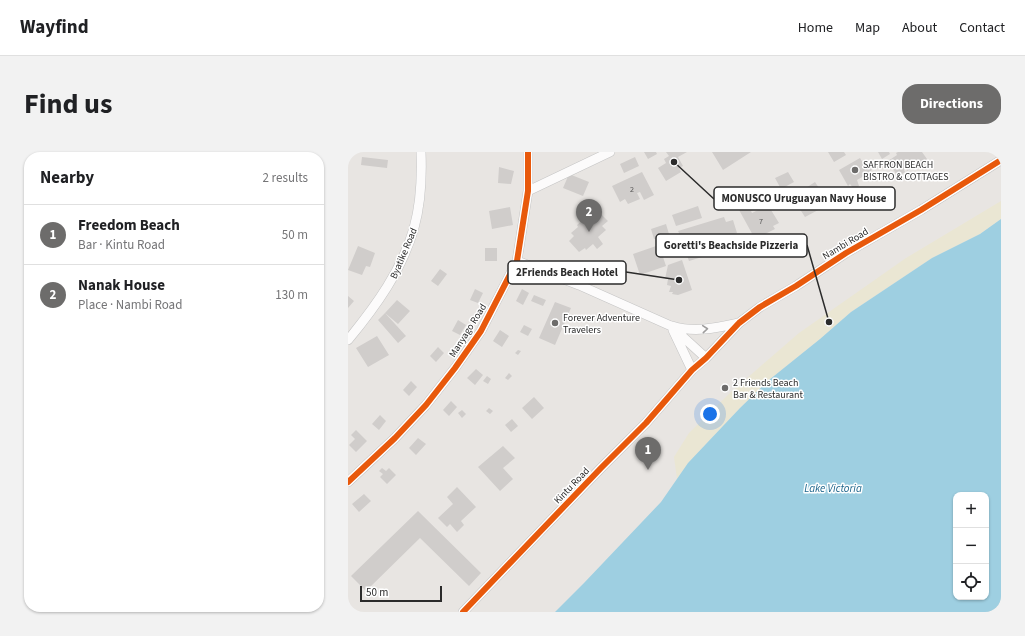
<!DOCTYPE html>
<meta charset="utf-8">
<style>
:root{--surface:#fff;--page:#f2f2f2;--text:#202124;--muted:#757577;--line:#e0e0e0;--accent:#6d6c6b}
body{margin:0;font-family:"Source Sans 3",sans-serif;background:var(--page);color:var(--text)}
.controls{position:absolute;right:12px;bottom:12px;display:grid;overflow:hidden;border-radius:8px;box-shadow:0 1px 3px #0004}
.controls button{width:36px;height:36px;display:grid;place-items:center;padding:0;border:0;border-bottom:1px solid var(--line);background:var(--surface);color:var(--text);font:20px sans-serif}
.scale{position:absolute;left:12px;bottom:10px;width:82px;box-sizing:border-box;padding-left:4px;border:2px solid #2b2b2b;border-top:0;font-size:11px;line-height:14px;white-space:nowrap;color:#2b2b2b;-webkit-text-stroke:3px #fff;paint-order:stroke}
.you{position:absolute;left:362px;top:262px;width:14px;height:14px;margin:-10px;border:3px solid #fff;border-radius:50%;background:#1a73e8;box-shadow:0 0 0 6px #1a73e833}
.badge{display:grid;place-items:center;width:26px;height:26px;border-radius:50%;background:var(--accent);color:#fff;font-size:13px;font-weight:700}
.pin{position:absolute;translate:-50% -33px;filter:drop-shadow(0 1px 2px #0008)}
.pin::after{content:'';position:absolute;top:21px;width:14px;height:12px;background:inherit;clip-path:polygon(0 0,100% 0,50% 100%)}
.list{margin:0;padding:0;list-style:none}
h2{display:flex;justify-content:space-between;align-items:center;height:52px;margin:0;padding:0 16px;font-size:17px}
h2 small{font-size:13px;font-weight:400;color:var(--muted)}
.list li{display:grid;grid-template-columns:26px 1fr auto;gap:12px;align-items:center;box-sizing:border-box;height:60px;padding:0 16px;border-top:1px solid var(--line)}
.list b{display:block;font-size:15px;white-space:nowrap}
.list p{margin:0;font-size:13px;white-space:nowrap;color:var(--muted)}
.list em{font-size:13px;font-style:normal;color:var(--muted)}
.icon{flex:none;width:22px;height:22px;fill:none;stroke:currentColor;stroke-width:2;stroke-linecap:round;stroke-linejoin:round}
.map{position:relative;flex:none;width:653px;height:460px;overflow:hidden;border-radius:16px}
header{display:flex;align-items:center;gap:24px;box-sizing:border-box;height:56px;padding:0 20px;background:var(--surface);border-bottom:1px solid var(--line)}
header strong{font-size:19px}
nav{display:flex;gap:22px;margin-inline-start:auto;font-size:14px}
.intro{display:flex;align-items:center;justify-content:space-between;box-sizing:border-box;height:96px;padding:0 24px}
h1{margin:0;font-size:28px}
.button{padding:10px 18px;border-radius:16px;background:var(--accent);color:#fff;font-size:14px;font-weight:700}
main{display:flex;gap:24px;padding:0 24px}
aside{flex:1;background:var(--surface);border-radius:16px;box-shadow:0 1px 3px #0004}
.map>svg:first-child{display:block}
.sand{fill:#eae6d3}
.water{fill:#9ecfe1;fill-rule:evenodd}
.building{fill:#d0cdcb}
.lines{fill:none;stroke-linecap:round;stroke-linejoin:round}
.minor-casing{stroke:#c4c4c4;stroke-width:10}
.minor{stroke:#fcfbfb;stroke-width:9}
.cycleway-casing{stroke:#fff;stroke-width:8}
.cycleway{stroke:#e8590c;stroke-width:6}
.oneway{stroke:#9e9d9d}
.poi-dot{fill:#6d6c6b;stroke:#fff;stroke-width:1.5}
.labels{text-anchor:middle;stroke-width:3;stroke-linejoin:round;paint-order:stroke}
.number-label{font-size:8px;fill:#555454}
.poi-label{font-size:10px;fill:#2b2b2b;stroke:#fff;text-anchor:start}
.street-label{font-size:10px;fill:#2b2b2b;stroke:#fff}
.water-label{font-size:11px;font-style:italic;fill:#1e668c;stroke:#fff}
.leader{fill:none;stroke:#2b2b2b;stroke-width:1.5}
.callout-dot{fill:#2b2b2b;stroke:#fff;stroke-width:1.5}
.callout{fill:#fff;stroke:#2b2b2b;stroke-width:1.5}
.callout-label{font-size:11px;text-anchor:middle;font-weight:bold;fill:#2b2b2b}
</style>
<header>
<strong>Wayfind</strong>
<nav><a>Home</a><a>Map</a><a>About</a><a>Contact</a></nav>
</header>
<div class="intro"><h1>Find us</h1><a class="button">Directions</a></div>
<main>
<aside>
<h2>Nearby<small>2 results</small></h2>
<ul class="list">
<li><span class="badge">1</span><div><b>Freedom Beach</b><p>Bar · Kintu Road</p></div><em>50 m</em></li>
<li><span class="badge">2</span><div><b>Nanak House</b><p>Place · Nambi Road</p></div><em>130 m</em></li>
</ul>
</aside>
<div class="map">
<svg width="653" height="460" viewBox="0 0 653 460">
<rect width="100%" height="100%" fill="#e8e5e2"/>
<!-- sand -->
<path class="sand" d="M653 49V67L632 82 584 106 503 160 472 187 421 228 392 256 340 311 329 327 326 305 341 281 383 240 451 181 558 106Z"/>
<!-- water -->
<path class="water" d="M653 67V460H207L236 431 313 350 340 311 392 256 421 228 472 187 503 160 584 106 632 82ZM608 343H638V445H608Z"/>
<!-- building -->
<path class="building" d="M296 0H308L309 2 300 7Z
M318 0H339L330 5 335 14 331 16 333 20 318 29 310 16 318 11 316 7 321 4Z
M364 0H403L375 18Z
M480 0H496L498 3 486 10Z
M530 0H541L542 2 534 7Z
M550 0H574L579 7 572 11 570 9 567 11 568 13 559 19 558 16 556 18 557 20 550 25 540 9 549 3 548 1Z
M14 5 40 8 39 16 13 13Z
M287 5 291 14 276 21 272 12Z
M512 6 515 11 519 9 524 18 521 20V21L509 28 511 34 509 36 506 37 502 32 500 34 491 18Z
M151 15 166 19 163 32 150 31Z
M294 20 306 43 296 48 292 40 289 41 292 47 280 52 277 47 272 50 264 34Z
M440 20 446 30 433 37 427 26Z
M221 22 241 30 235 44 215 36Z
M467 30 473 39 469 42 474 49 469 52 472 57 457 65 444 45Z
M404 47 409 56 403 59 404 61 420 53 431 71 425 74 427 77 407 87 390 56Z
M350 54 354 66 328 74 324 63Z
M162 55 165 73 144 77 141 59Z
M251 60 260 69 254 74 258 78 250 85 255 92 249 97 245 92 238 98 237 96 231 100 221 89 226 84 223 81 230 75 229 73 237 66 238 68Z
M376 65 378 70 385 68 389 81 383 83 387 95 341 109 337 98 334 99 329 84 332 83 330 79Z
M318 72 321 82 306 87 303 77Z
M311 93 318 114 292 123 285 102Z
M10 94 27 101 22 115 18 114 14 123 0 118Z
M137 96H149V109H137Z
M334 108 344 138 330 143 324 142 325 140H321L323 134 319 133 320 127H317L320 113Z
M92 117 99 122 90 134 83 129Z
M127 137 135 141 130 151 122 148Z
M174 137 181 141 175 153 168 149Z
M186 143 198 148 195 154 183 149Z
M0 144 6 149 0 156Z
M49 148 62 159 50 172 37 161Z
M207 150 223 156 207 193 191 186Z
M37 161 58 184 50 191 30 168Z
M110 168 118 173 112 183 104 179Z
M176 173 184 177 180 184 172 180Z
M152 178 161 184 154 195 145 189Z
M29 184 41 203 20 215 8 196Z
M90 195 96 201 88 210 82 204Z
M170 198 173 199 170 203 167 201Z
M128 217 135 223 127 233 119 226Z
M161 221 164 224 160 228 157 226Z
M139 224 143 227 140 232 135 229Z
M63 229 69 235 61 244 55 238Z
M186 245 196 256 184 267 174 256Z
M103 249 109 255 101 264 95 258Z
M141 256 145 259 142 262 138 259Z
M114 258 118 262 114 266 110 261Z
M32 263 38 269 31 278 24 272Z
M164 267 170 274 163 280 157 273Z
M8 278 19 289 8 300 1 293 7 287 3 283Z
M70 286 78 292 68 303 61 296Z
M155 294 167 306 155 316 165 327 152 339 130 315Z
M34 316 38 319 41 316 48 323 39 332 32 325 35 322 31 319Z
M109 335 128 355 113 369 116 373 109 380 102 372 99 375 90 366 105 352 99 345Z
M16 342 23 349 11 360 4 352Z
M70 359 133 421 121 434 72 386 18 439 3 424Z"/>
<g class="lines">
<defs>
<path id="minor" d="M180 39 262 0
M169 109 231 133 323 174 358 206
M324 174C347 181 368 176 391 171
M325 178 344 218
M0 188C28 154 54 118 66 76 73 51 74 25 73 0
M0 330 47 286 78 253 107 216 133 179 169 109 180 39V0
M115 460 253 316 298 271 344 218 358 206 391 171 412 155 448 134 498 101 573 58 653 8"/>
</defs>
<!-- minor casing -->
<use href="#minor" class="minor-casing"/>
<!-- minor -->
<use href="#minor" class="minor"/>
<defs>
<path id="cycleway" d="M0 330 47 286 78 253 107 216 133 179 169 109 180 39V0
M115 460 253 316 298 271 344 218 358 206 391 171 412 155 448 134 498 101 573 58 653 8"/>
</defs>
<!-- cycleway casing -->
<use href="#cycleway" class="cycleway-casing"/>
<!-- cycleway -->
<use href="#cycleway" class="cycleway"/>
</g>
<!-- one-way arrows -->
<defs><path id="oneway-chevron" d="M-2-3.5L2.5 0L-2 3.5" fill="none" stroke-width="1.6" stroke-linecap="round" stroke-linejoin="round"/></defs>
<use class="oneway" href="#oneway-chevron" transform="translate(357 177) rotate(-5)"/>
<!-- markers -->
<g class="poi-dot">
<circle cx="507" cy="18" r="4"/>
<circle cx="207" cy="171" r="4"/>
<circle cx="377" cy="236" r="4"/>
</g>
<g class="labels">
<!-- number labels -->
<g class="number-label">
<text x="284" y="40">2</text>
<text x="413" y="72">7</text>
</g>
<!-- poi labels -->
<g class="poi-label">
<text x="515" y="16">SAFFRON BEACH<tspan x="515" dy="12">BISTRO &amp; COTTAGES</tspan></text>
<text x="215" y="169">Forever Adventure<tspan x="215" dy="12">Travelers</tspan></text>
<text x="385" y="234">2 Friends Beach<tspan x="385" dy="12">Bar &amp; Restaurant</tspan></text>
</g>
<!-- street labels -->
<g class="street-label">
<text transform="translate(497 91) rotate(-31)" y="4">Nambi Road</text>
<text transform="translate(55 101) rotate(-67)" y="4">Byatike Road</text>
<text transform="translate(119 178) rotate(-58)" y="4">Manyago Road</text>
<text transform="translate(223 333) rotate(-46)" y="4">Kintu Road</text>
</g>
<!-- water labels -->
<g class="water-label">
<text x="485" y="340">Lake Victoria</text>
</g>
</g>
<!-- callouts -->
<path class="leader" d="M326 10L366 47M481 170L459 93M331 128L278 120"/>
<g class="callout-dot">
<circle cx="326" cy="10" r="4"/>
<circle cx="481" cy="170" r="4"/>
<circle cx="331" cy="128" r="4"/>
</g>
<g class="callout">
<rect x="366" y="35" width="181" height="23" rx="4"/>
<rect x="308" y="82" width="151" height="23" rx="4"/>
<rect x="160" y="109" width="118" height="23" rx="4"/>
</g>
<g class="callout-label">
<text x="456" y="50">MONUSCO Uruguayan Navy House</text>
<text x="383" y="97">Goretti's Beachside Pizzeria</text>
<text x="219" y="124">2Friends Beach Hotel</text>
</g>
</svg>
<div class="controls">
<button>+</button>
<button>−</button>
<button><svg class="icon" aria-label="locate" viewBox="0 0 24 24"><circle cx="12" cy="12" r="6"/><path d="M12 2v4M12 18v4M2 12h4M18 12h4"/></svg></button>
</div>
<div class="scale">50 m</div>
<div class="you"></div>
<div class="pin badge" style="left:300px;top:318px">1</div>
<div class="pin badge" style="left:241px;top:80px">2</div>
</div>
</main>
